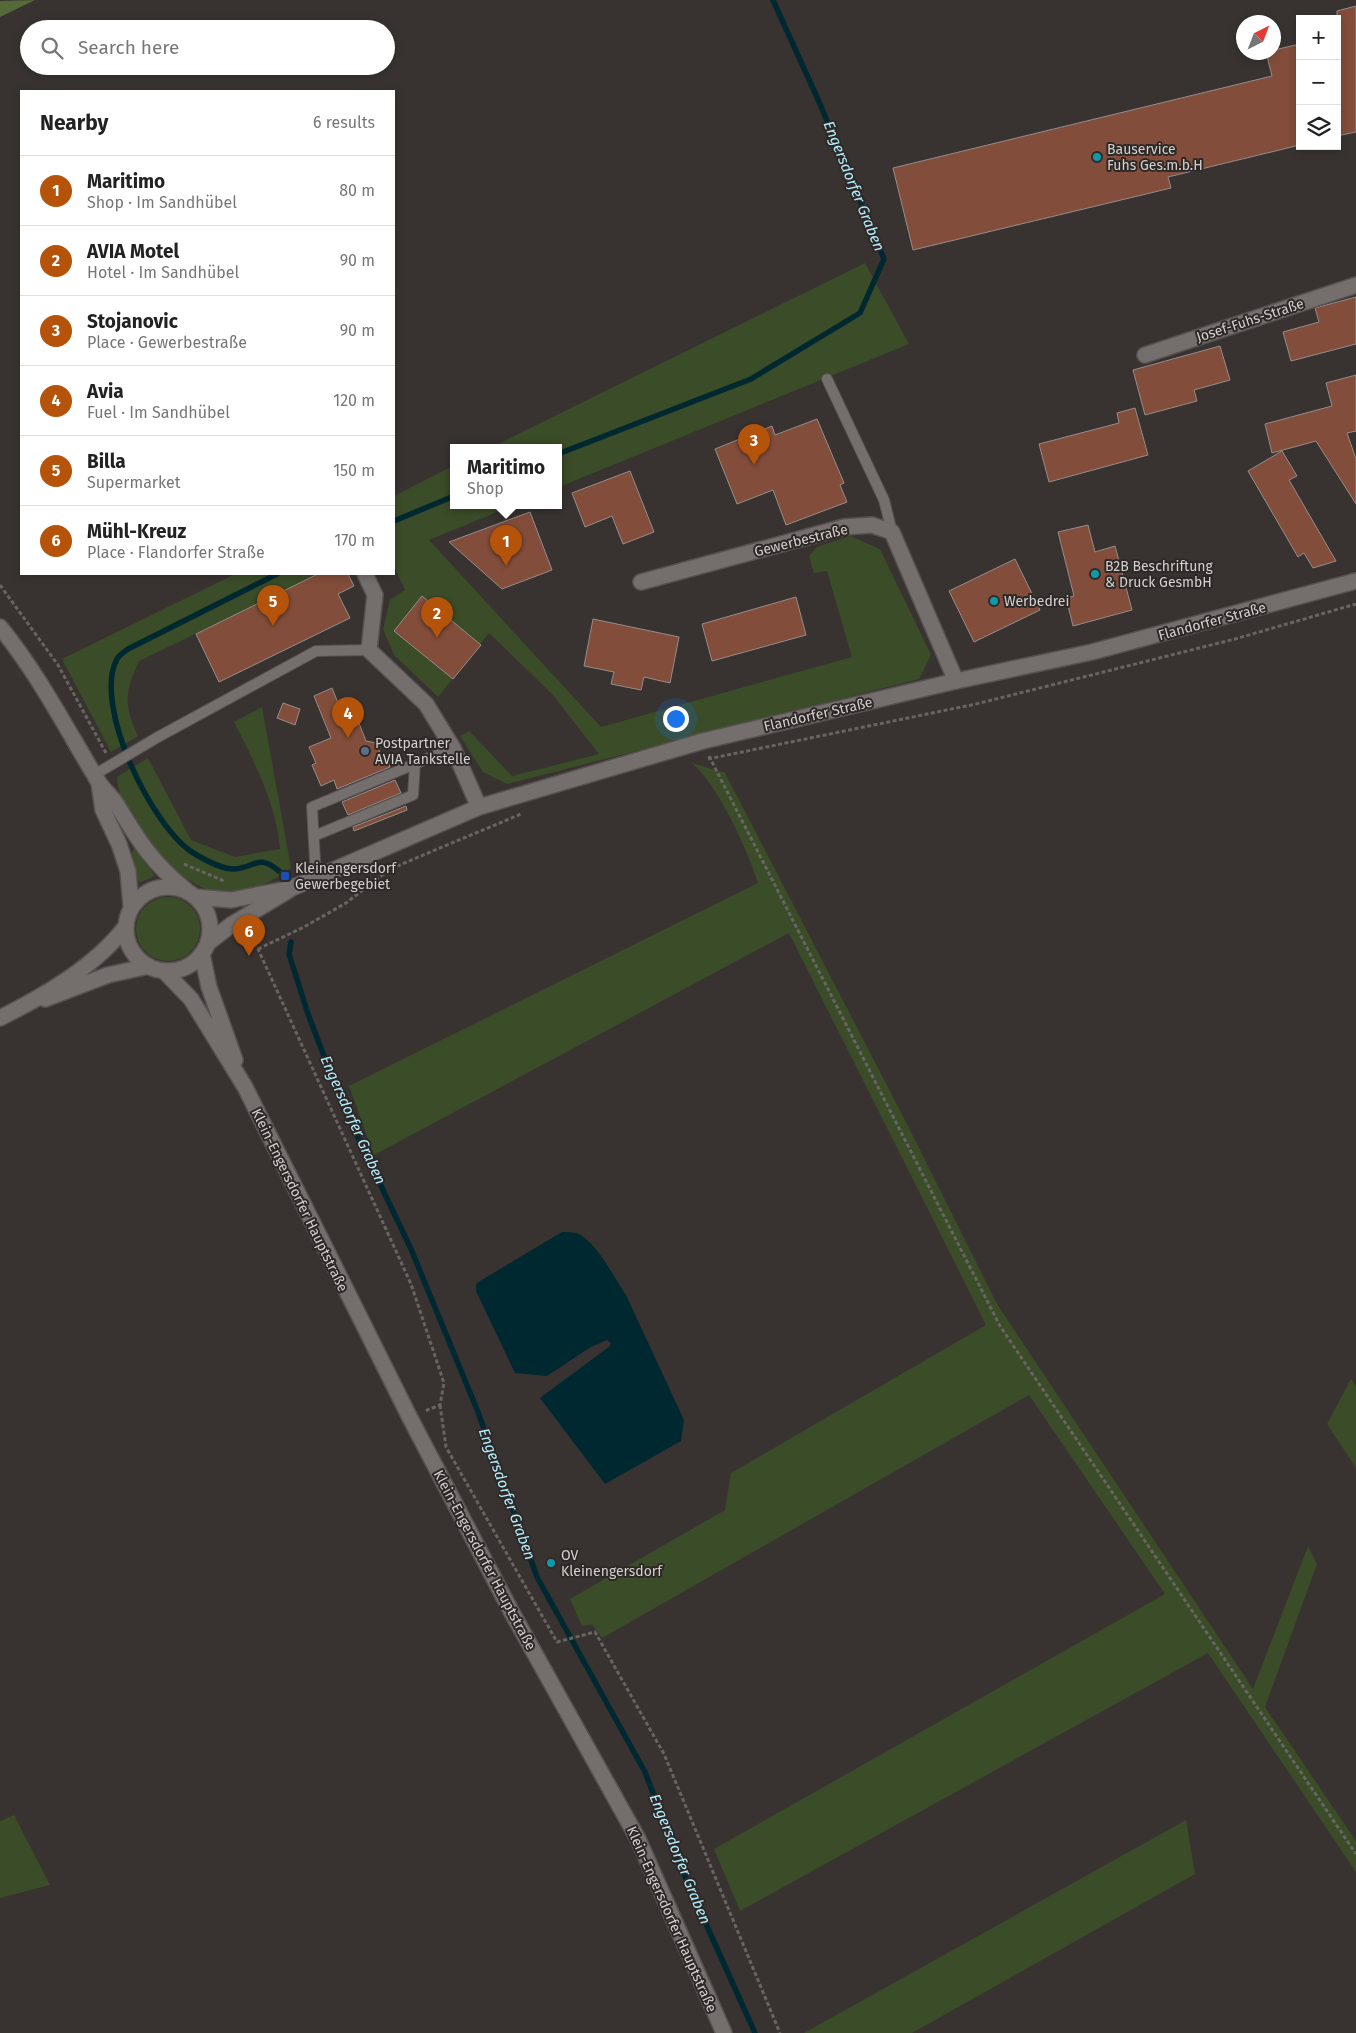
<!DOCTYPE html>
<meta charset="utf-8">
<style>
:root{--surface:#fff;--page:#f2f2f2;--text:#222;--muted:#767676;--line:#e0e0e0;--accent:#b45309}
body{margin:0;font-family:"Fira Sans",sans-serif;background:var(--page);color:var(--text)}
.controls{position:absolute;right:15px;top:15px;display:grid;overflow:hidden;border-radius:0px;box-shadow:0 2px 8px #0003}
.controls button{width:45px;height:45px;display:grid;place-items:center;padding:0;border:0;border-bottom:1px solid var(--line);background:var(--surface);color:var(--text);font:25px sans-serif}
.compass{position:absolute;left:1236px;top:15px;width:45px;height:45px;border-radius:50%;background:var(--surface);box-shadow:0 2px 8px #0003;rotate:42deg}
.you{position:absolute;left:675px;top:718px;width:18px;height:18px;margin:-12px;border:4px solid #fff;border-radius:50%;background:#1a73e8;box-shadow:0 0 0 8px #1a73e833}
.badge{display:grid;place-items:center;width:32px;height:32px;border-radius:50%;background:var(--accent);color:#fff;font-size:16px;font-weight:700}
.pin{position:absolute;translate:-50% -41px;filter:drop-shadow(0 1px 2px #0008)}
.pin::after{content:'';position:absolute;top:26px;width:18px;height:15px;background:inherit;clip-path:polygon(0 0,100% 0,50% 100%)}
.popup{position:absolute;left:450px;top:444px;width:112px;height:65px;box-sizing:border-box;display:grid;place-content:center;border-radius:0px;background:var(--surface);filter:drop-shadow(0 1px 4px #0005);font-size:16px;white-space:nowrap;color:var(--muted)}
.popup b{font-size:19px;color:var(--text)}
.popup::after{content:'';position:absolute;left:50%;top:100%;margin-left:-10px;border:10px solid transparent;border-top-color:var(--surface)}
.list{margin:0;padding:0;list-style:none}
h2{display:flex;justify-content:space-between;align-items:center;height:65px;margin:0;padding:0 20px;font-size:21px}
h2 small{font-size:16px;font-weight:400;color:var(--muted)}
.list li{display:grid;grid-template-columns:32px 1fr auto;gap:15px;align-items:center;box-sizing:border-box;height:70px;padding:0 20px;border-top:1px solid var(--line)}
.list b{display:block;font-size:19px;white-space:nowrap}
.list p{margin:0;font-size:16px;white-space:nowrap;color:var(--muted)}
.list em{font-size:16px;font-style:normal;color:var(--muted)}
.icon{flex:none;width:28px;height:28px;fill:none;stroke:currentColor;stroke-width:2;stroke-linecap:round;stroke-linejoin:round}
.map{position:relative;flex:none;width:1356px;height:2033px;overflow:hidden}
.search{position:absolute;background:var(--surface);box-shadow:0 2px 8px #0003;left:20px;top:20px;width:375px;height:55px;display:flex;align-items:center;gap:12px;box-sizing:border-box;padding:0 18px;border-radius:28px;color:var(--muted);font-size:19px}
.panel{position:absolute;background:var(--surface);box-shadow:0 2px 8px #0003;left:20px;top:90px;width:375px;height:485px;border-radius:0px}
.map>svg:first-child{display:block}
.green{fill:#3b4c28}
.forest{fill:#546a39}
.water{fill:#002830}
.lines{fill:none;stroke-linecap:round;stroke-linejoin:round}
.stream{stroke:#002830;stroke-width:5.5}
.building{fill:#824d3a;stroke:#958e8c}
.lane-casing{stroke:#565150;stroke-width:12}
.street-casing{stroke:#565150;stroke-width:18}
.secondary-casing{stroke:#565150;stroke-width:18}
.path{stroke:#686462;stroke-width:3;stroke-dasharray:4 2.5;stroke-linecap:butt}
.lane{stroke:#746e6c;stroke-width:10}
.street{stroke:#746e6c;stroke-width:15}
.secondary{stroke:#746e6c;stroke-width:15}
.culture-dot{fill:#0f9aa8;stroke:#2e2927;stroke-width:2}
.service-dot{fill:#5c6f8a;stroke:#2e2927;stroke-width:2}
.transit-dot{fill:#1a4fb4;stroke:#2e2927;stroke-width:2}
.labels{text-anchor:middle;stroke-width:4;stroke-linejoin:round;paint-order:stroke}
.poi-label{font-size:14px;fill:#d4d0cf;stroke:#2e2927;text-anchor:start}
.street-label{font-size:14px;fill:#d4d0cf;stroke:#2e2927}
.water-label{font-size:15px;font-style:italic;fill:#b1eefd;stroke:#2e2927}
</style>
<div class="map">
<svg width="1356" height="2033" viewBox="0 0 1356 2033">
<rect width="100%" height="100%" fill="#383331"/>
<!-- green -->
<path class="green" d="M865 263 909 344 559 487 558 447H492Z
M453 466 454 505H514L429 540 601 727 852 657 827 571 814 573 809 556 817 547 850 536 880 549 931 655 919 679 507 784 483 772 460 736 469 731 512 776 599 754 552 694 489 633 438 697 394 655 383 629 390 600 405 590 394 566V496Z
M235 574H319L139 661C125 692 123 704 138 736L111 752 62 659Z
M262 707 291 868C271 882 264 886 239 891 235 892 229 894 224 894 179 889 119 821 117 777L148 758 191 840 235 857 280 849C276 803 255 763 234 722Z
M692 763 725 773 907 1124 997 1304 1253 1689 1308 1546 1317 1564 1265 1707 1356 1841V1872L1208 1653 740 1911 714 1849 1165 1594 1029 1395 602 1638 592 1624 582 1626 570 1599 725 1510 731 1473 986 1325 789 933 374 1155 349 1086 758 883C747 849 719 787 692 763Z
M134 849 137 851 155 876 139 883 132 853Z
M136 929a32 32 0 1 1 64 0a32 32 0 1 1-64 0Z
M1351 1379 1356 1387V1468L1327 1424Z
M14 1815 50 1885 0 1898V1821Z
M1186 1820 1195 1874 912 2033H804Z"/>
<!-- forest -->
<path class="forest" d="M35 0 0 17V1Z"/>
<!-- water -->
<path class="water" d="M562 1232C568 1232 575 1232 581 1235 600 1248 613 1276 626 1295L684 1420 681 1441 605 1484 540 1398 610 1346 611 1343 607 1340 591 1347 547 1376 515 1373 476 1291V1284L480 1281Z"/>
<g class="lines">
<!-- stream -->
<path class="stream" d="M558 454 751 379 860 313 884 259 820 104 773 0
M394 521 454 496
M277 574 128 649C124 652 119 655 117 659 92 705 153 830 195 854 205 860 222 869 234 869 256 868 257 853 279 871
M291 942 289 954 308 1014 343 1106 411 1249 478 1412 537 1577 645 1772 688 1884 755 2033"/>
</g>
<!-- building -->
<path class="building" d="M1356 6V132L1337 136V11Z
M1300 44V145L1168 177 1171 188 913 250 893 168 1272 76 1266 52H1274V50Z
M1356 297V344L1291 361 1283 332 1319 322 1315 308Z
M1220 346 1230 380 1194 390 1197 401 1145 415 1133 370Z
M1356 375V431L1347 433 1356 459V504L1316 441 1272 453 1265 424 1332 406 1326 383Z
M1135 408 1148 455 1049 482 1039 444 1119 423 1117 413Z
M817 419 844 483 840 485 847 502 786 525 773 490 737 504 715 449 772 426 775 435Z
M1282 451 1297 476 1289 480 1336 561 1313 568 1304 553 1298 557 1248 471Z
M630 471 654 532 623 544 612 516 585 527 572 493Z
M530 512 552 570 502 589 449 542Z
M1088 525 1095 552 1115 546 1132 610 1073 626 1066 598 1074 596 1058 532Z
M1015 559 1040 610 974 642 949 591Z
M318 574H348L354 586 338 594 350 618 219 682 196 634Z
M422 596 481 645 453 679 394 631Z
M796 597 806 635 712 661 702 624Z
M593 619 679 637 670 683 644 677 641 690 611 684 614 672 584 666Z
M332 688 342 713 353 708 366 741 376 743 383 760 387 759 390 767 337 789 334 780 321 786 312 765 316 763 309 747 331 738 314 696Z
M283 703 300 709 295 725 277 718Z
M395 780 401 793 348 815 342 802Z
M406 806 407 810 354 831 353 827Z"/>
<g class="lines">
<defs>
<path id="lane" d="M827 379 884 500 892 532
M94 775 158 737 316 651 369 650
M314 836 413 795 415 764
M316 878 312 807 453 748"/>
<path id="street" d="M1145 355 1356 285
M365 574 375 595 369 650 426 704 453 748 479 807
M641 582 844 527 872 525 892 532 956 681"/>
<path id="secondary" d="M0 627C39 675 66 728 98 781 103 790 112 796 117 805 139 841 152 863 186 890
M99 784 103 810 119 844 128 871 131 906
M126 929a42 42 0 1 1 84 0a42 42 0 1 1-84 0Z
M196 897 231 900 292 888 479 807 703 741 956 681 1092 652 1356 581
M208 943 231 925 289 890
M202 954 209 987 235 1060
M164 971 191 999 245 1087 410 1418 511 1611 638 1839 724 2033
M45 999 108 975 149 966
M0 1018C44 996 96 966 126 926"/>
</defs>
<!-- lane casing -->
<use href="#lane" class="lane-casing"/>
<!-- street casing -->
<use href="#street" class="street-casing"/>
<!-- secondary casing -->
<use href="#secondary" class="secondary-casing"/>
<!-- path -->
<path class="path" d="M0 585 58 665 106 753
M709 756 1000 1326 1356 1854
M708 759 976 704 1235 639 1356 604
M184 864 222 880 224 884
M247 932 258 949 411 1284 444 1383 440 1405 425 1411
M258 949 304 927 346 903 390 869 521 814
M440 1405 446 1447 557 1642 595 1632 664 1754 780 2033"/>
<!-- lane -->
<use href="#lane" class="lane"/>
<!-- street -->
<use href="#street" class="street"/>
<!-- secondary -->
<use href="#secondary" class="secondary"/>
</g>
<!-- markers -->
<g class="culture-dot">
<circle cx="1097" cy="157" r="5"/>
<circle cx="1095" cy="574" r="5"/>
<circle cx="994" cy="601" r="5"/>
<circle cx="551" cy="1563" r="5"/>
</g>
<circle class="service-dot" cx="365" cy="751" r="5"/>
<rect class="transit-dot" x="280" y="871" width="10" height="10" rx="2.5"/>
<g class="labels">
<!-- poi labels -->
<g class="poi-label">
<text x="1107" y="154">Bauservice<tspan x="1107" dy="16">Fuhs Ges.m.b.H</tspan></text>
<text x="1105" y="571">B2B Beschriftung<tspan x="1105" dy="16">&amp; Druck GesmbH</tspan></text>
<text x="1004" y="606">Werbedrei</text>
<text x="375" y="748">Postpartner<tspan x="375" dy="16">AVIA Tankstelle</tspan></text>
<text x="295" y="873">Kleinengersdorf<tspan x="295" dy="16">Gewerbegebiet</tspan></text>
<text x="561" y="1560">OV<tspan x="561" dy="16">Kleinengersdorf</tspan></text>
</g>
<!-- street labels -->
<g class="street-label">
<text transform="translate(1250 320) rotate(-18)" y="5">Josef-Fuhs-Straße</text>
<text transform="translate(801 540) rotate(-14)" y="5">Gewerbestraße</text>
<text transform="translate(1212 621) rotate(-15)" y="5">Flandorfer Straße</text>
<text transform="translate(818 714) rotate(-13)" y="5">Flandorfer Straße</text>
<text transform="translate(300 1200) rotate(64)" y="5">Klein-Engersdorfer Hauptstraße</text>
<text transform="translate(485 1560) rotate(62)" y="5">Klein-Engersdorfer Hauptstraße</text>
<text transform="translate(672 1919) rotate(66)" y="5">Klein-Engersdorfer Hauptstraße</text>
</g>
<!-- water labels -->
<g class="water-label">
<text transform="translate(854 186) rotate(68)" y="5">Engersdorfer Graben</text>
<text transform="translate(353 1120) rotate(66)" y="5">Engersdorfer Graben</text>
<text transform="translate(507 1494) rotate(70)" y="5">Engersdorfer Graben</text>
<text transform="translate(680 1859) rotate(68)" y="5">Engersdorfer Graben</text>
</g>
</g>
</svg>
<div class="controls">
<button>+</button>
<button>−</button>
<button><svg class="icon" aria-label="layers" viewBox="0 0 24 24"><path d="M12 4l9 5-9 5-9-5zM3 14l9 5 9-5"/></svg></button>
</div>
<svg class="compass" viewBox="-18 -18 36 36"><path d="M0-13l5 13h-10z" fill="#e53935"/><path d="M0 13l5-13h-10z" fill="#767676"/></svg>
<div class="you"></div>
<div class="pin badge" style="left:506px;top:566px">1</div>
<div class="popup"><b>Maritimo</b>Shop</div>
<div class="pin badge" style="left:437px;top:638px">2</div>
<div class="pin badge" style="left:754px;top:465px">3</div>
<div class="pin badge" style="left:348px;top:738px">4</div>
<div class="pin badge" style="left:273px;top:626px">5</div>
<div class="pin badge" style="left:249px;top:956px">6</div>
<div class="search"><svg class="icon" aria-label="search" viewBox="0 0 24 24"><circle cx="10" cy="10" r="6"/><path d="M15 15l6 6"/></svg>Search here</div>
<section class="panel">
<h2>Nearby<small>6 results</small></h2>
<ul class="list">
<li><span class="badge">1</span><div><b>Maritimo</b><p>Shop · Im Sandhübel</p></div><em>80 m</em></li>
<li><span class="badge">2</span><div><b>AVIA Motel</b><p>Hotel · Im Sandhübel</p></div><em>90 m</em></li>
<li><span class="badge">3</span><div><b>Stojanovic</b><p>Place · Gewerbestraße</p></div><em>90 m</em></li>
<li><span class="badge">4</span><div><b>Avia</b><p>Fuel · Im Sandhübel</p></div><em>120 m</em></li>
<li><span class="badge">5</span><div><b>Billa</b><p>Supermarket</p></div><em>150 m</em></li>
<li><span class="badge">6</span><div><b>Mühl-Kreuz</b><p>Place · Flandorfer Straße</p></div><em>170 m</em></li>
</ul>
</section>
</div>
